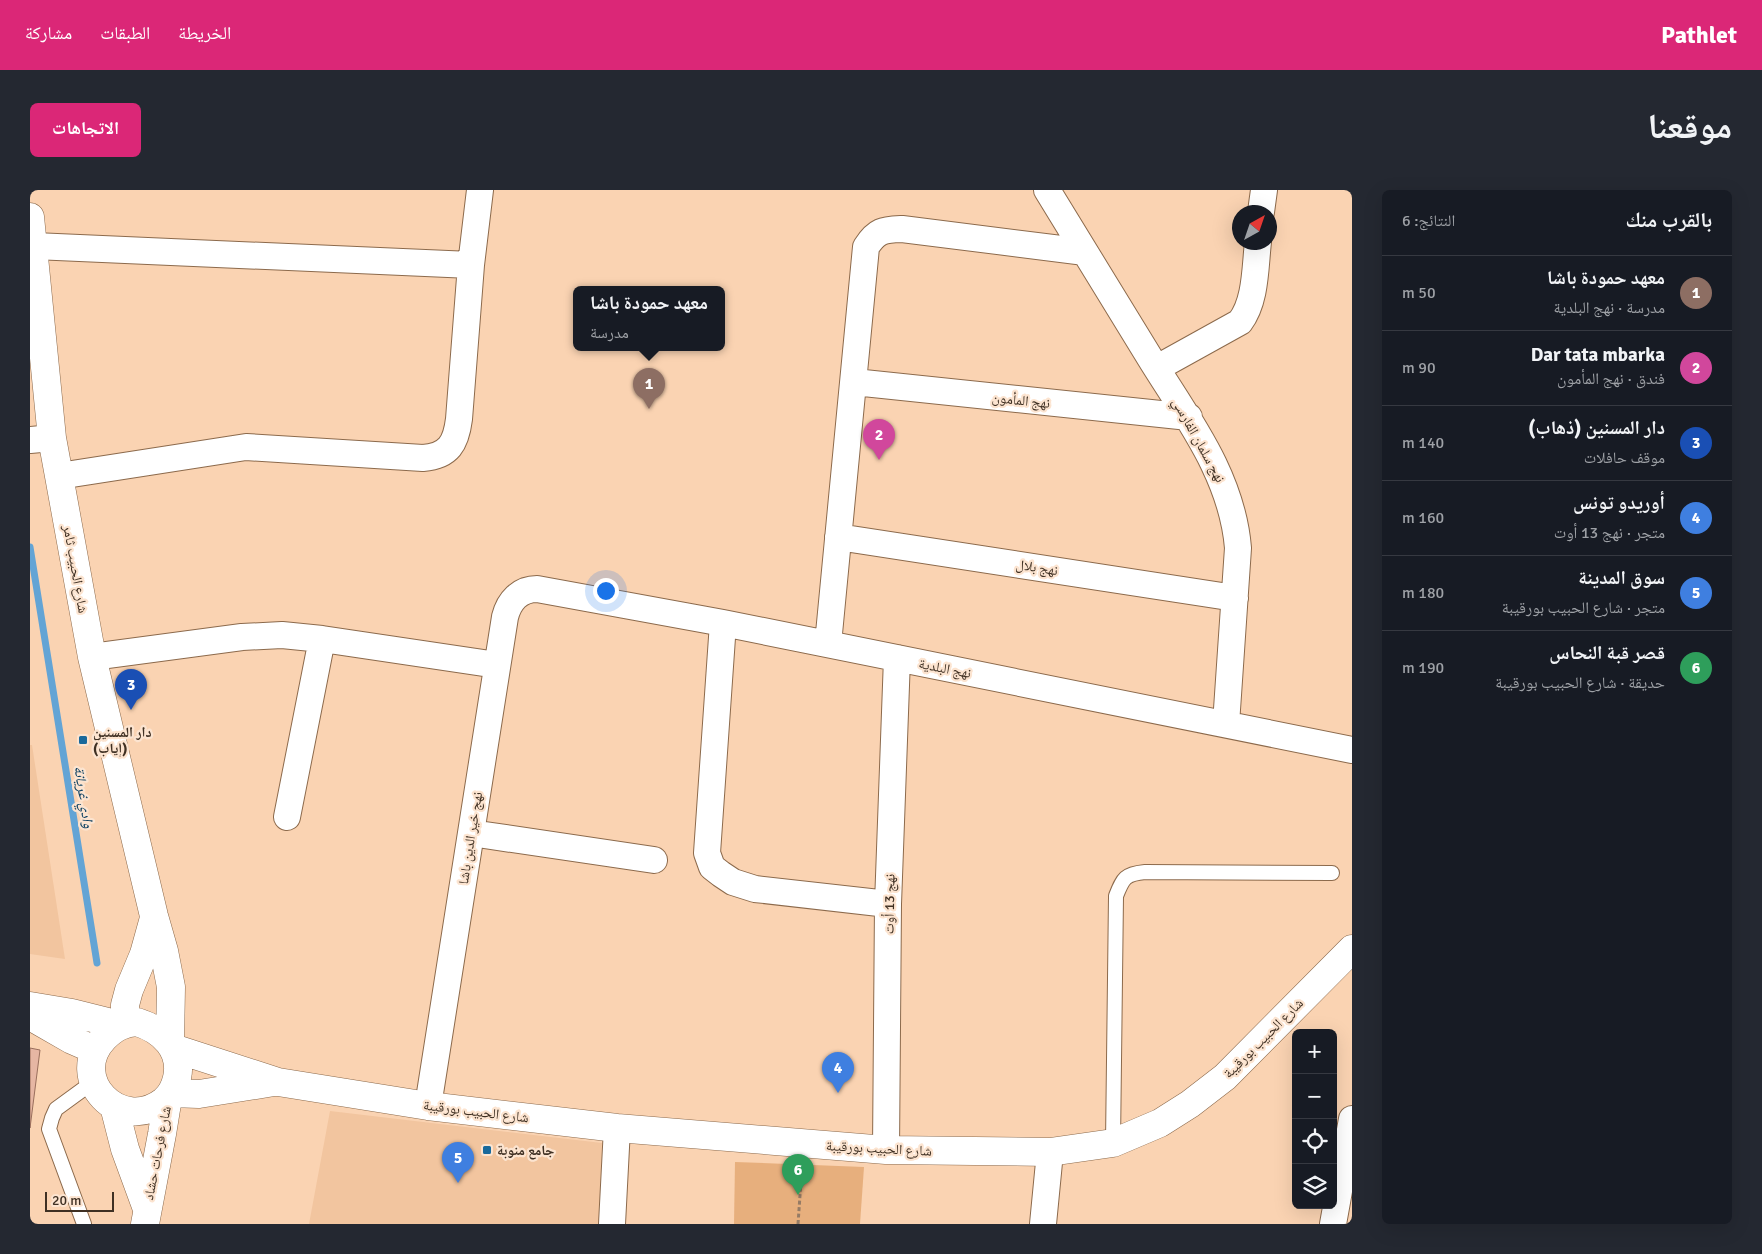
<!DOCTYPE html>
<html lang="ar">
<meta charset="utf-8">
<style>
:root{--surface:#171b24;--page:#242831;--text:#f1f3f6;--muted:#9ea1a6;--line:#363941;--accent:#db2777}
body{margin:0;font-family:Signika,"Noto Naskh Arabic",sans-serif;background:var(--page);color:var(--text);direction:rtl}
.controls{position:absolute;right:15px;bottom:15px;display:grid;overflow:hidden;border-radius:8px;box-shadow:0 5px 20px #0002}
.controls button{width:45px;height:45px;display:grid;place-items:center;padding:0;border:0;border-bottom:1px solid var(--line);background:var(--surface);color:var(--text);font:25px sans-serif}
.compass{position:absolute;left:1202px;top:15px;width:45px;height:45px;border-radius:50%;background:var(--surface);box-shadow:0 5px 20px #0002;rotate:40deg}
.scale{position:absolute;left:15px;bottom:12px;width:69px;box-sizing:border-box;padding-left:5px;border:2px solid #3f3023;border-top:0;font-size:14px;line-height:18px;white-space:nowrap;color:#3f3023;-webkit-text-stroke:4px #fce4d0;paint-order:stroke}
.you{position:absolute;left:575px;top:400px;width:18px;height:18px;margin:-12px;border:4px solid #fff;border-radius:50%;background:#1a73e8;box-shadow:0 0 0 8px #1a73e833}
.badge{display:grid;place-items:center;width:32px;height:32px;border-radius:50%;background:var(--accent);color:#fff;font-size:16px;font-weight:700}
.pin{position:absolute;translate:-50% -41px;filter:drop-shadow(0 1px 2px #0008)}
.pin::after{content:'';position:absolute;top:26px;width:18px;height:15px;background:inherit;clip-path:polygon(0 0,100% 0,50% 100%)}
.popup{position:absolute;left:543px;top:96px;width:152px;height:65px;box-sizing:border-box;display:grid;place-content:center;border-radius:8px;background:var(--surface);filter:drop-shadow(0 1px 4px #0005);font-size:16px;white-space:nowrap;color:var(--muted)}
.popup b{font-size:19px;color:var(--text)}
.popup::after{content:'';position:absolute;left:50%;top:100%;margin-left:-10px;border:10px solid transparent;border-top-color:var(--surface)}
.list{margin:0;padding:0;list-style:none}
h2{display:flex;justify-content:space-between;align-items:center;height:65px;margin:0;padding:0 20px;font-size:21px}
h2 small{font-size:16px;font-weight:400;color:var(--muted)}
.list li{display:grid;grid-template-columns:32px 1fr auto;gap:15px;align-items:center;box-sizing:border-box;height:75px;padding:0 20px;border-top:1px solid var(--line)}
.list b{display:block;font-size:19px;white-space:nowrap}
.list p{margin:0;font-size:16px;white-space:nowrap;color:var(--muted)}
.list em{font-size:16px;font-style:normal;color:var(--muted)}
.icon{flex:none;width:28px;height:28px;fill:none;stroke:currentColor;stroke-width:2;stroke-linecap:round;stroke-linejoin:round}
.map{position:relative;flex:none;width:1322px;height:1034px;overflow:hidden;direction:ltr;border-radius:8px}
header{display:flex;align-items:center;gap:30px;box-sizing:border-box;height:70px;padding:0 25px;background:var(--accent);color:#fff}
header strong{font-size:24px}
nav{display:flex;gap:28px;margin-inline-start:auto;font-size:18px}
.intro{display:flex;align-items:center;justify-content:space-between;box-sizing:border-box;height:120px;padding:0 30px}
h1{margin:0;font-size:35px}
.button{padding:12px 22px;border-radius:8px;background:var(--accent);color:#fff;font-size:18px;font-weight:700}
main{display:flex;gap:30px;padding:0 30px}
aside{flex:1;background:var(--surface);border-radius:8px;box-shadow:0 5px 20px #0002}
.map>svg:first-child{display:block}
.built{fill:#f2c59f}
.green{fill:#e7af7d}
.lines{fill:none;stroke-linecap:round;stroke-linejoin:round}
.stream{stroke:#63a4d5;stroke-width:7}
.building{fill:#e6b6a3;stroke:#996e5c}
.service-casing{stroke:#8c6a4c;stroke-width:16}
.minor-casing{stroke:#8c6a4c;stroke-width:28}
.tertiary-casing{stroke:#8c6a4c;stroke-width:29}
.path{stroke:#957b65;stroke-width:3;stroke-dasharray:4 2.5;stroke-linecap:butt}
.service{stroke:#fff;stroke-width:14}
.minor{stroke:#fff;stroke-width:26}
.tertiary{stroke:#fff;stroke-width:28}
.poi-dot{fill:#19699b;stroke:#fce4d0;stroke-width:2}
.labels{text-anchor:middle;stroke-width:4.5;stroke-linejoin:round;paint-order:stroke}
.street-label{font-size:14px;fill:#3f3023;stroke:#fce4d0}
.poi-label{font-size:14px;font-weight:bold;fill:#3f3023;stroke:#fce4d0;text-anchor:start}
.water-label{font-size:15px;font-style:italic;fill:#0e4162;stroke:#fce4d0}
</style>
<header>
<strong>Pathlet</strong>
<nav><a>الخريطة</a><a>الطبقات</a><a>مشاركة</a></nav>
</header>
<div class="intro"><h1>موقعنا</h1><a class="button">الاتجاهات</a></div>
<main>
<aside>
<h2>بالقرب منك<small>النتائج: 6</small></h2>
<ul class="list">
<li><span class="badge" style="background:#8d6e63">1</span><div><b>معهد حمودة باشا</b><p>مدرسة · نهج البلدية</p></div><em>50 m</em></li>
<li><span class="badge" style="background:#d1479c">2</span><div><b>Dar tata mbarka</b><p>فندق · نهج المأمون</p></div><em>90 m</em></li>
<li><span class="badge" style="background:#1a4fb4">3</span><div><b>دار المسنين (ذهاب)</b><p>موقف حافلات</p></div><em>140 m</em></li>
<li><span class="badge" style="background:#3f7fe0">4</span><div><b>أوريدو تونس</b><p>متجر · نهج 13 أوت</p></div><em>160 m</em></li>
<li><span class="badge" style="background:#3f7fe0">5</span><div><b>سوق المدينة</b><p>متجر · شارع الحبيب بورقيبة</p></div><em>180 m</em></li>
<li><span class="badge" style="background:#2e9e5b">6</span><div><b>قصر قبة النحاس</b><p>حديقة · شارع الحبيب بورقيبة</p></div><em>190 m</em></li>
</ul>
</aside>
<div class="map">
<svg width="1322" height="1034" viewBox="0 0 1322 1034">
<rect width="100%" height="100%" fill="#fad3b2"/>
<!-- built -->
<path class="built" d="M0 555H2L35 769 0 764Z
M300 921 572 953 569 1034H279Z"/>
<!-- green -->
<path class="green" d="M705 972 834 977 830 1034H704Z"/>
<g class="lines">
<!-- stream -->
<path class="stream" d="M0 357 67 773"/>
</g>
<!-- building -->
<path class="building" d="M0 858 10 860 0 938Z"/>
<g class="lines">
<defs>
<path id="service" d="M1083 953 1086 706C1093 688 1095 684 1115 682L1302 683
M54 1034 19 939 22 928 26 919 63 892"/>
<path id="minor" d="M1017 0C1051 56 1086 112 1120 168 1157 228 1202 285 1208 358L1196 534
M1231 22 1234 0
M4 56 441 75
M1127 178 1210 132C1226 111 1225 78 1228 52
M824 192 1159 227
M0 250 22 248
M29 286 216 257 393 268C419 266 426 253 429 229L441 75 450 0
M808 347 1205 408
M693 433 677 663 682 677 691 684 703 692 725 699 858 714
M798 454 836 57C847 40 853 40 872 39L1055 62
M62 467 212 447 252 445 292 449 467 475
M257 627 292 449
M441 643 624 670
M398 916 475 427C479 411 490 399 507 399L693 433 1322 560
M856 960 858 714 867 468
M582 1034 587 938
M1013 1034 1020 962
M1303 1034 1322 929"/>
<path id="tertiary" d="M0 27 22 248 29 286 62 467 124 726 134 761 141 797 140 852
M0 816 42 823 90 835
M0 826 42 850 65 860
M107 832C133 840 153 860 147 888 145 897 141 905 134 911 90 945 36 888 74 848 84 838 93 833 107 832Z
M95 833V815L99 800 114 764 124 728
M143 858 248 892 398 916 587 938 856 960 1020 962 1083 953 1130 933 1160 914 1195 887 1322 759
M141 903 169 904 244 892
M84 916 95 959 117 1019
M115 1034 132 944 138 907"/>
</defs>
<!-- service casing -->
<use href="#service" class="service-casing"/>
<!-- minor casing -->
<use href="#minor" class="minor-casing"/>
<!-- tertiary casing -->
<use href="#tertiary" class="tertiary-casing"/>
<!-- path -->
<path class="path" d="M768 1034 772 977"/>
<!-- service -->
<use href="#service" class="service"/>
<!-- minor -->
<use href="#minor" class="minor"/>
<!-- tertiary -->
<use href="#tertiary" class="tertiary"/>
</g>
<!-- markers -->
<g class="poi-dot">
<rect x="48" y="545" width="10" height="10" rx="2.5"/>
<rect x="452" y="955" width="10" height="10" rx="2.5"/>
</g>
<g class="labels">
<!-- street labels -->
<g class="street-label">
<text transform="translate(991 210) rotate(6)" y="5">نهج المأمون</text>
<text transform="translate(1169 250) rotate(61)" y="5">نهج سلمان الفارسي</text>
<text transform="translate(1007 377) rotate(9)" y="5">نهج بلال</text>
<text transform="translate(46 379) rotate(80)" y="5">شارع الحبيب ثامر</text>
<text transform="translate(915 478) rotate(11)" y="5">نهج البلدية</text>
<text transform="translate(440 648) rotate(-81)" y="5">نهج خير الدين باشا</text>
<text transform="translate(859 714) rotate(-89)" y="5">نهج 13 أوت</text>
<text transform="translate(1233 848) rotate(-45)" y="5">شارع الحبيب بورقيبة</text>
<text transform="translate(446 921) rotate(7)" y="5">شارع الحبيب بورقيبة</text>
<text transform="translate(849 958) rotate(3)" y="5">شارع الحبيب بورقيبة</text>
<text transform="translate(127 963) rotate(-79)" y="5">شارع فرحات حشاد</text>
</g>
<!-- poi labels -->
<g class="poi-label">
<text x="63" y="547">دار المسنين<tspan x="63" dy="16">(إياب)</tspan></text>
<text x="467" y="965">جامع منوبة</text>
</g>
<!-- water labels -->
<g class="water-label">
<text transform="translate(54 607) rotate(81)" y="5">وادي غريانة</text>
</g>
</g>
</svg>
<div class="controls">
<button>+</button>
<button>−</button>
<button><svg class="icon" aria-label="locate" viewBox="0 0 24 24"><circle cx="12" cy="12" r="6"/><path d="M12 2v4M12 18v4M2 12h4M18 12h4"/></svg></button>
<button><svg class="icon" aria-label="layers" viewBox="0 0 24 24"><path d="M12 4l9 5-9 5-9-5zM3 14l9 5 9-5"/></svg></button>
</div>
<svg class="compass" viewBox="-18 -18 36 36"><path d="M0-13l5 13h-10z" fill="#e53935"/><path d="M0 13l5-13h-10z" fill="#9ea1a6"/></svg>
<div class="scale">20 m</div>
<div class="you"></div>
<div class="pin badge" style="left:619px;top:219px;background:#8d6e63">1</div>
<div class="popup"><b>معهد حمودة باشا</b>مدرسة</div>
<div class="pin badge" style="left:849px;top:270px;background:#d1479c">2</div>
<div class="pin badge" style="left:101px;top:520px;background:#1a4fb4">3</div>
<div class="pin badge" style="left:808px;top:903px;background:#3f7fe0">4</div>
<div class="pin badge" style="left:428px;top:993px;background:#3f7fe0">5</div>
<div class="pin badge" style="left:768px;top:1005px;background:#2e9e5b">6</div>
</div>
</main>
